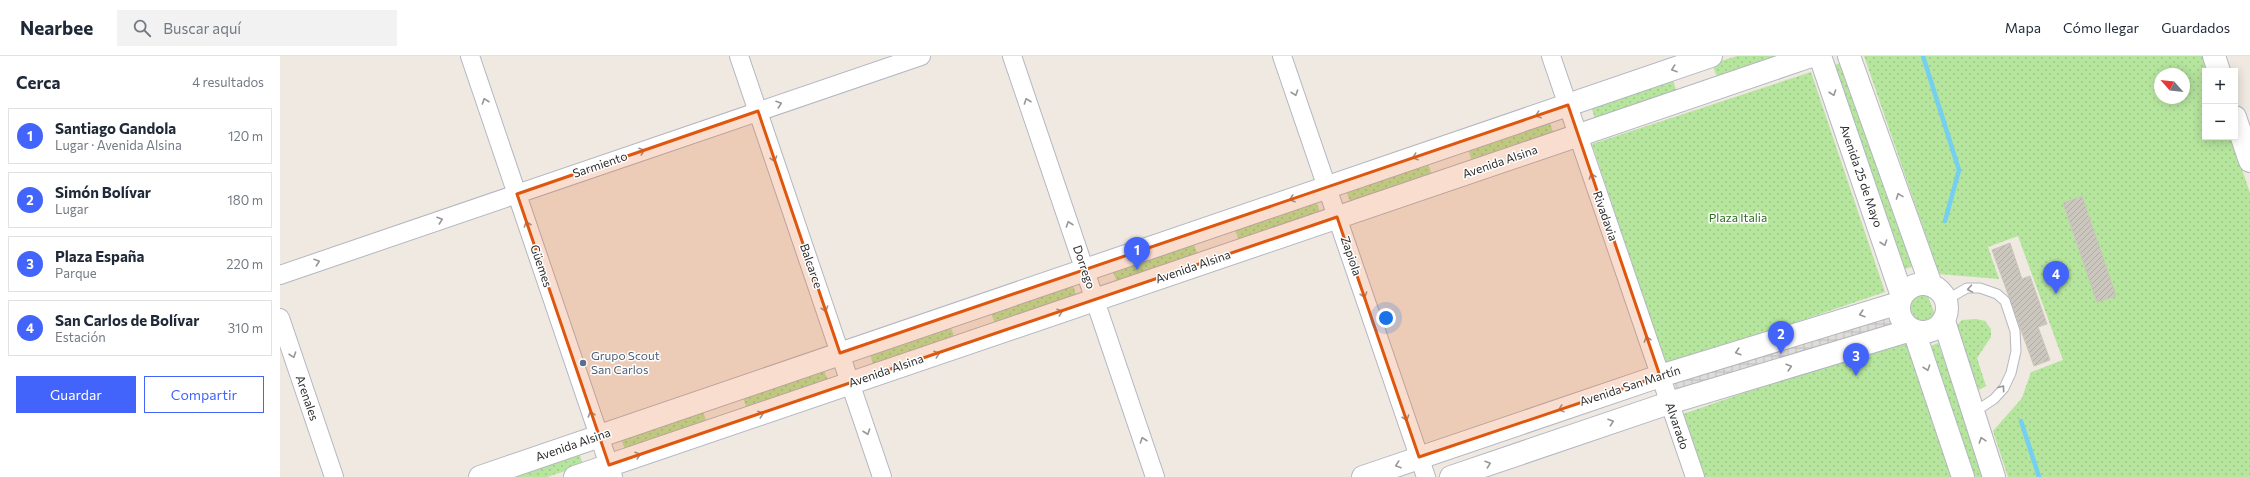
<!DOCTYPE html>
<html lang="es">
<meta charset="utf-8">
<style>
:root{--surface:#fff;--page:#f2f2f3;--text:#1f2937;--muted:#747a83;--line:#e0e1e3;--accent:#4264fb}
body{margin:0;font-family:Commissioner,sans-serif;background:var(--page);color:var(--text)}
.controls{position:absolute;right:12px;top:12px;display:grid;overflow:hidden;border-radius:0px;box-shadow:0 2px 10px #0003}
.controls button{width:36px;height:36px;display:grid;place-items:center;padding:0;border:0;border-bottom:1px solid var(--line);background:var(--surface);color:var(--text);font:20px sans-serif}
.compass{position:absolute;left:1874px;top:12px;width:36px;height:36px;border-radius:50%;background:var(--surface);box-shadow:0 2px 10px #0003;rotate:297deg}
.you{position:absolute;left:1106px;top:262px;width:14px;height:14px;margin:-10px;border:3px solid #fff;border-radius:50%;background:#1a73e8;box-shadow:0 0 0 6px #1a73e833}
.badge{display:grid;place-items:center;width:26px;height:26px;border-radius:50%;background:var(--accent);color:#fff;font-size:13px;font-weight:700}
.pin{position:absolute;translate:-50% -33px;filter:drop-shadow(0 1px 2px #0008)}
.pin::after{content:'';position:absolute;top:21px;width:14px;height:12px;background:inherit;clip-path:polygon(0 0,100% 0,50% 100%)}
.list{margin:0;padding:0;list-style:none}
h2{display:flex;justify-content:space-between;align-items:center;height:52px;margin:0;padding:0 16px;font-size:17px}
h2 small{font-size:13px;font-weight:400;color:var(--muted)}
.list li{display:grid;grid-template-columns:26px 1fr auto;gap:12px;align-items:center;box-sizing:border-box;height:56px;margin:0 8px 8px;padding:0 8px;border:1px solid var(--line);border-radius:0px}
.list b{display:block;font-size:15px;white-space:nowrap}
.list p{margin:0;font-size:13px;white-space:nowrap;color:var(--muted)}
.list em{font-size:13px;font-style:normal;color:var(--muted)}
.actions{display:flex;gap:8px;padding:12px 16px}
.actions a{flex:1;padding:9px 0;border:1px solid var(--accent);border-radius:0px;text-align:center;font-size:14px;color:var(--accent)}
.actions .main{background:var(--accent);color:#fff}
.icon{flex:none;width:22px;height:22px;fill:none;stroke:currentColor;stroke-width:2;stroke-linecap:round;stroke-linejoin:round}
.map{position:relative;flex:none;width:1970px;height:421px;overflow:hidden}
header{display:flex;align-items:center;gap:24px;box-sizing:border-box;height:56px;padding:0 20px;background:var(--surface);border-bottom:1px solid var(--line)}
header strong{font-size:19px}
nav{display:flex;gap:22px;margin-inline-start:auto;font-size:14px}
.search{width:280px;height:36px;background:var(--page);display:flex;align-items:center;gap:10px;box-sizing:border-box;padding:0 14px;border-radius:0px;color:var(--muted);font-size:15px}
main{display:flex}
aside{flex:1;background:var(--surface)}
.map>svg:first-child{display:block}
.green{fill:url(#green-dots);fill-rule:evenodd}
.plaza{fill:url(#plaza-grid)}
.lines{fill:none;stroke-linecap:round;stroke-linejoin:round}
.stream{stroke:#75cff0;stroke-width:4.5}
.building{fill:url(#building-hatch);stroke:#cbc5ba}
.lane-casing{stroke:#b4b7c1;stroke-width:11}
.street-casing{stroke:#b4b7c1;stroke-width:20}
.secondary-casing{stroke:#b4b7c1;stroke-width:24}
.lane{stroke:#fff;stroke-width:9}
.street{stroke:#fff;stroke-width:18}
.secondary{stroke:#fff;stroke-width:22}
.oneway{stroke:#969696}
.marked{fill:#df570e;fill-opacity:0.2;stroke:#df570e;stroke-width:3;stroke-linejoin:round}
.service-dot{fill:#5c6f8a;stroke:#fff;stroke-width:1.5}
.labels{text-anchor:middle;stroke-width:3;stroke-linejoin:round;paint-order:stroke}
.street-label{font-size:12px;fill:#2e2e2e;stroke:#fff}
.park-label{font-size:12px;fill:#2c6e1b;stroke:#fff}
.service-label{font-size:12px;fill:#4e5e75;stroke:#fff;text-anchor:start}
</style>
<header>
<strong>Nearbee</strong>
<div class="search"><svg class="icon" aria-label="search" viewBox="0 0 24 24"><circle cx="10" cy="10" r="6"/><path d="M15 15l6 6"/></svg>Buscar aquí</div>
<nav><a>Mapa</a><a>Cómo llegar</a><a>Guardados</a></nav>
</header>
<main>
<aside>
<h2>Cerca<small>4 resultados</small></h2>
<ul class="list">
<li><span class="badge">1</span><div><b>Santiago Gandola</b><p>Lugar · Avenida Alsina</p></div><em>120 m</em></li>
<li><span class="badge">2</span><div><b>Simón Bolívar</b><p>Lugar</p></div><em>180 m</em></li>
<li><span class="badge">3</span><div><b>Plaza España</b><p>Parque</p></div><em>220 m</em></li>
<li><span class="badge">4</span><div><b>San Carlos de Bolívar</b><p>Estación</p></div><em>310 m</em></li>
</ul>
<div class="actions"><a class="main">Guardar</a><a>Compartir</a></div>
</aside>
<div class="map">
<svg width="1970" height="421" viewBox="0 0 1970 421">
<defs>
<pattern id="green-dots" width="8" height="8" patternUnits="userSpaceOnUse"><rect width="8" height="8" fill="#b6e59e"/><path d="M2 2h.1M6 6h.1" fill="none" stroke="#9dc588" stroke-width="1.8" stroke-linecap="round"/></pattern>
<pattern id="plaza-grid" width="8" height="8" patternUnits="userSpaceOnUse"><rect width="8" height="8" fill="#dfdcd8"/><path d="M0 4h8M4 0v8" fill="none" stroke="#c0bdba"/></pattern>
<pattern id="building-hatch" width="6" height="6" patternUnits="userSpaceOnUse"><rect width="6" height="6" fill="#cbc7bf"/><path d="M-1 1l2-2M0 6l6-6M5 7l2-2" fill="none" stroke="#afaba4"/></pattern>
</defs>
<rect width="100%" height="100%" fill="#efe9e1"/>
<!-- green -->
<path class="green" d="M1457 0H1500L1437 21 1432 8Z
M1584 0H1923L1928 15H1925V81H1951L1970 137V421H1728L1713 375 1742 342 1751 316 1783 304 1738 180 1708 191 1719 223 1659 218ZM1880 18H1904V42H1880Z
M1563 6 1635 210 1625 213 1552 10Z
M1531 16 1605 236 1386 310 1312 88Z
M1392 22 1397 36 1315 63 1311 50Z
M1269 65 1274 78 1192 106 1188 93Z
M1148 107 1152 120 1071 148 1066 135Z
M1036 144 1040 157 959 184 954 172Z
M913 186 918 199 837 226 832 213Z
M793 229 797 242 716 270 711 257Z
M1647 237 1655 259 1652 265C1628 270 1622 239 1647 237Z
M1696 263 1705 265 1711 273V281L1697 302 1706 330 1699 334 1675 271 1682 264Z
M671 271 675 284 594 312 590 298Z
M1624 281 1675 421H1424L1403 358Z
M1658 287 1706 421H1694L1648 291Z
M544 314 549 327 467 354 463 341Z
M423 355 427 368 346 396 341 383Z
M299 396 303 409 267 421H225Z"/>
<!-- plaza -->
<path class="plaza" d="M1607 256 1612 272 1398 338 1393 323Z"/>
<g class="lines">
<!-- stream -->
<path class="stream" d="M1643 0 1679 114 1665 165
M1741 365 1759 421"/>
</g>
<!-- building -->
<path class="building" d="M1802 140 1836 240 1817 246 1783 147Z
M1730 187 1742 223 1750 220 1767 268 1758 271 1770 304 1754 310 1712 194Z"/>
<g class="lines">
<defs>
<path id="lane" d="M1666 244 1687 232H1700L1717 238 1725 245 1735 275 1736 295 1731 317 1724 332 1714 343 1693 357"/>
<path id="street" d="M190 0 333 421
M459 0 602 421
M732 0 875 421
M1002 0 1146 421
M1271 0 1415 421
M0 219 641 0
M0 262 54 421"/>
<path id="secondary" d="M1540 0 1622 240
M1569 0 1651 229
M1934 0 1939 15
M1955 61 1970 105
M1619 252a24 24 0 1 1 48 0a24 24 0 1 1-48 0Z
M1664 265 1714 421
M1634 275 1683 421
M200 421 1431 0
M295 421 1531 0
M1083 421 1380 320 1619 247
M1171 421 1389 347 1631 274"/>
</defs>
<!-- lane casing -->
<use href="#lane" class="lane-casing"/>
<!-- street casing -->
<use href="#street" class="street-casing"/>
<!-- secondary casing -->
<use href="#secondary" class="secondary-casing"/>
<!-- lane -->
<use href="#lane" class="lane"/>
<!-- street -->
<use href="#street" class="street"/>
<!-- secondary -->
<use href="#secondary" class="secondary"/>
</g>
<!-- one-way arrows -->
<defs><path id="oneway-chevron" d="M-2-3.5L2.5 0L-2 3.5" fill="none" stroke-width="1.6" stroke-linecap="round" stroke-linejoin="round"/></defs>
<g class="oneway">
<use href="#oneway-chevron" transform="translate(1394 13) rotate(161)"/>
<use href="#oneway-chevron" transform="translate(1015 37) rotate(71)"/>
<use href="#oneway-chevron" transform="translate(1553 37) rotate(71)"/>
<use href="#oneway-chevron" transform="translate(205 45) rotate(-109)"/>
<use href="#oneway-chevron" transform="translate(747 45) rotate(-109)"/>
<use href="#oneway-chevron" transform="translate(499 48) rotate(-19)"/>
<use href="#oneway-chevron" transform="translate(1258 59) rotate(161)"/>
<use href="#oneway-chevron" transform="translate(362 95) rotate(-19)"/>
<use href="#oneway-chevron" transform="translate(1135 101) rotate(161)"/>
<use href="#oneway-chevron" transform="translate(494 103) rotate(71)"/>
<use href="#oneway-chevron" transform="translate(1312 120) rotate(-109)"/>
<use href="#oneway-chevron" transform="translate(1619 140) rotate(-110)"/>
<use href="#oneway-chevron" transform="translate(1012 143) rotate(161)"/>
<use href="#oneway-chevron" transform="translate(160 164) rotate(-19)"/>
<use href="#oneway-chevron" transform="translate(247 168) rotate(-109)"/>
<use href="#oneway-chevron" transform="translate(789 168) rotate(-109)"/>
<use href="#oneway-chevron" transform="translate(1604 187) rotate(71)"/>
<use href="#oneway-chevron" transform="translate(37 206) rotate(-19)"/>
<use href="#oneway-chevron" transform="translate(1690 233) rotate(170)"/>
<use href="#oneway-chevron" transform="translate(1084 239) rotate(71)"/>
<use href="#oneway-chevron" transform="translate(545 253) rotate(71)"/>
<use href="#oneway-chevron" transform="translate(780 256) rotate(-19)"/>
<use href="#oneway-chevron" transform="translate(1582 258) rotate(163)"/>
<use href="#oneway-chevron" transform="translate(1367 283) rotate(-109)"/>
<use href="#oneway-chevron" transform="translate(1458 296) rotate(163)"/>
<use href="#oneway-chevron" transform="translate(657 298) rotate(-19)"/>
<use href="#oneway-chevron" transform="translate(13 299) rotate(71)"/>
<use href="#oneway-chevron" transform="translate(1509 311) rotate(-17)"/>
<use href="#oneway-chevron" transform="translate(1647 312) rotate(71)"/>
<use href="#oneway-chevron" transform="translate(1722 332) rotate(-54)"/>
<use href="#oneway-chevron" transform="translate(1281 353) rotate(161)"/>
<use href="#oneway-chevron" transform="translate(311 358) rotate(-109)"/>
<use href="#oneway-chevron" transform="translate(481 358) rotate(-19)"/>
<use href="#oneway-chevron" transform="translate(1126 362) rotate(71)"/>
<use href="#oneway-chevron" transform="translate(1331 366) rotate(-19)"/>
<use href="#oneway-chevron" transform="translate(587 376) rotate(71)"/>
<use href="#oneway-chevron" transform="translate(863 384) rotate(-109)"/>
<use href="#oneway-chevron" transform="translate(1702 384) rotate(-108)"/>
<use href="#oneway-chevron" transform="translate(358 399) rotate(-19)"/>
<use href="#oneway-chevron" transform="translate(1208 408) rotate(-19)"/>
<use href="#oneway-chevron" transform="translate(1118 409) rotate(161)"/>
</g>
<!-- marked area -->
<path class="marked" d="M1288 49 1380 320 1139 401 1057 161 329 409 237 138 478 55 560 297Z"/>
<!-- markers -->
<circle class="service-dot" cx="303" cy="307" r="4"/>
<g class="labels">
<!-- street labels -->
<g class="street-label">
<text transform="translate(1220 106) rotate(-19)" y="4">Avenida Alsina</text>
<text transform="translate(320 109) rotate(-19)" y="4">Sarmiento</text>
<text transform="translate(1581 120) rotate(71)" y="4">Avenida 25 de Mayo</text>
<text transform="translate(1325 160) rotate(71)" y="4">Rivadavia</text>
<text transform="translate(1071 200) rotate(71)" y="4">Zapiola</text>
<text transform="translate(261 210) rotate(71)" y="4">Güemes</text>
<text transform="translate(531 210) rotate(71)" y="4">Balcarce</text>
<text transform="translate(804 211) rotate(71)" y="4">Dorrego</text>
<text transform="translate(913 211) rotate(-19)" y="4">Avenida Alsina</text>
<text transform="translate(606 315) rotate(-19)" y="4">Avenida Alsina</text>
<text transform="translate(1350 330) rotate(-18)" y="4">Avenida San Martín</text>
<text transform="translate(27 342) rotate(71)" y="4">Arenales</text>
<text transform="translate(1397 370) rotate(71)" y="4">Alvarado</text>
<text transform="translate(293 389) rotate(-19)" y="4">Avenida Alsina</text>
</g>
<!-- park labels -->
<g class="park-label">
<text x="1458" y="166">Plaza Italia</text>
</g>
<!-- service labels -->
<g class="service-label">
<text x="311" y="304">Grupo Scout<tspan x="311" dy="14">San Carlos</tspan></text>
</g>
</g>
</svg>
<div class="controls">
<button>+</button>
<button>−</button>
</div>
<svg class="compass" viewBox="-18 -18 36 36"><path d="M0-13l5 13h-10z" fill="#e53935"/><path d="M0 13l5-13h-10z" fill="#747a83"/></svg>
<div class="you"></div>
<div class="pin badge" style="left:857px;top:214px">1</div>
<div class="pin badge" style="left:1501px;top:298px">2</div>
<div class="pin badge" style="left:1576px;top:320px">3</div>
<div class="pin badge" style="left:1776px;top:238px">4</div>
</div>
</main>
